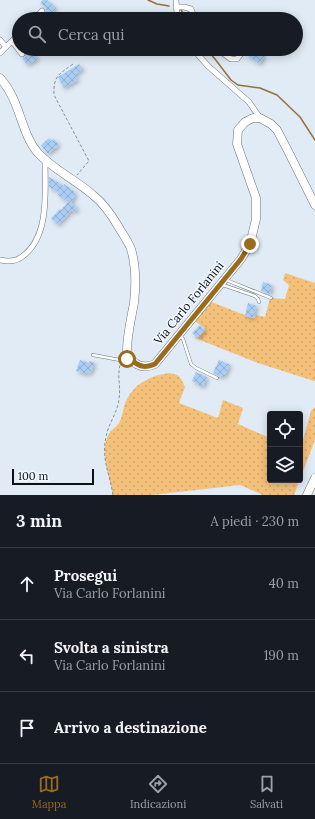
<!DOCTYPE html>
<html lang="it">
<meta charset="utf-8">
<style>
:root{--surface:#171b24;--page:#20242c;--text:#f1f3f6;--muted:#9ea1a6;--line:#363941;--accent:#9b6b1d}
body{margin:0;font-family:Lora,serif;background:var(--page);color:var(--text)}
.controls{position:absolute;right:12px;bottom:12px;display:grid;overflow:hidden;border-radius:4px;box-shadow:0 2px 10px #0003}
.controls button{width:36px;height:36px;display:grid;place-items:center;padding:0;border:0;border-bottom:1px solid var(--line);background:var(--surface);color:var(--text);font:20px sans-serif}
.scale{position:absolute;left:12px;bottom:10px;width:82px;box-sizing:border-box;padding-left:4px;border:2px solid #0d1114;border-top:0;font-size:11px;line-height:14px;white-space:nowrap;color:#0d1114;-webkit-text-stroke:3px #f1f7fe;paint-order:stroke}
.stop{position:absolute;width:12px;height:12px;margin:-9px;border:3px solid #9b6b1d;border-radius:50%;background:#fff}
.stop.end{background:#9b6b1d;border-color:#fff;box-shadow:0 1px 4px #0008}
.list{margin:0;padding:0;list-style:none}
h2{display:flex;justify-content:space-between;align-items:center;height:52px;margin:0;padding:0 16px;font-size:17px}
h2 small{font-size:13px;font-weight:400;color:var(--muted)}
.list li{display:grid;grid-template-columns:26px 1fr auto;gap:12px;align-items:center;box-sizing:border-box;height:72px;padding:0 16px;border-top:1px solid var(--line)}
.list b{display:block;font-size:15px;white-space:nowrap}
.list p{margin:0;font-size:13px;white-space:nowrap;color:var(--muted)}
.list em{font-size:13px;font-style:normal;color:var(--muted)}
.icon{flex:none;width:22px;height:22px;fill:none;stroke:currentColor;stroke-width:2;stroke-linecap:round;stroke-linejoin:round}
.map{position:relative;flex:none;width:315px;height:495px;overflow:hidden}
.search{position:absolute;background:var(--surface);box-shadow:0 2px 10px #0003;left:12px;right:12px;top:12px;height:44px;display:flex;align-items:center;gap:10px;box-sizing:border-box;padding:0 14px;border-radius:22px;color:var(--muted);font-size:15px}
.sheet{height:268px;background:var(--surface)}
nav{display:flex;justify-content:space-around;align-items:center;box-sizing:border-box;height:56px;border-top:1px solid var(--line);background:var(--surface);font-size:11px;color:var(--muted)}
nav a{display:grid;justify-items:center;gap:2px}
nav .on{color:var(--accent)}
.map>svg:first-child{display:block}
.grass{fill:url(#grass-dots)}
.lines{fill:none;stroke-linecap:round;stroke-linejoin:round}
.stream{stroke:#93713e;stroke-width:1.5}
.building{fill:url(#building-cross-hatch);filter:url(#shadow)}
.service-casing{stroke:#68727c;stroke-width:3.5}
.minor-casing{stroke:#68727c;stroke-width:6}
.primary-casing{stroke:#68727c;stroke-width:9}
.path{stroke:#889098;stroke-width:1;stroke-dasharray:3 2;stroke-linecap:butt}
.service{stroke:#fff;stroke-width:2.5}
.minor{stroke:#fff;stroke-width:5}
.primary{stroke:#fff;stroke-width:8}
.route{stroke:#9b6b1d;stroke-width:5}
.labels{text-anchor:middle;stroke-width:3;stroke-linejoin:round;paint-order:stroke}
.street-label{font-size:12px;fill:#0d1114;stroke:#f1f7fe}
</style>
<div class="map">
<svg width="315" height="495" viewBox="0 0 315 495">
<defs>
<pattern id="grass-dots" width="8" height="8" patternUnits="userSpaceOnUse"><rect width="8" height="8" fill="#f4c17b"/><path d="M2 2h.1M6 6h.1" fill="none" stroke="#d0a569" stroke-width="1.8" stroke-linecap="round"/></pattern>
<pattern id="building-cross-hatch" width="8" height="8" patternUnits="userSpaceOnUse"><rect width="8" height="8" fill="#a9cdf4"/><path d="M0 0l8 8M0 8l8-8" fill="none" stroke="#90afd0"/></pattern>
<filter id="shadow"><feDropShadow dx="2" dy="2" stdDeviation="2" flood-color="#0004"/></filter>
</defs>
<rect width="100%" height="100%" fill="#e0ebf6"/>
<!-- grass -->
<path class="grass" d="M285 273 315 283V381H314L258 363 195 338 205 328 193 320 209 301 255 319 256 315 265 317 270 298 285 299 289 285 283 280Z
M169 373C181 375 180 377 185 387L179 403 218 418 223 400 243 408 238 424 270 438V480H300L294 495H263L240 485 152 495H113C110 479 104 463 105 446 106 441 108 433 112 430 114 428 117 426 119 423 122 418 123 411 124 406 131 385 149 376 169 373Z
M315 407V440L300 479V451L311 411Z"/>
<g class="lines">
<!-- stream -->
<path class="stream" d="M148 0 157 4 169 6
M181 10 187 19
M206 49 215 59 231 80 238 85 260 88 277 95 300 117 315 140"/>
</g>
<!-- building -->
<path class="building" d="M43 0H47L56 8 50 15 46 12 45 7 40 3Z
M31 49 38 59 27 65 22 58 25 57 26 52Z
M249 49H256L265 56 259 64 246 54Z
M79 64 83 70 75 74 78 80 64 88 58 77Z
M49 138 52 141 54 139 59 145 48 154 41 145Z
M49 177 64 186V184L75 192 74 194 76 195 71 202 78 209 75 212 72 210 58 225 51 218 60 209 61 210 68 202 58 195 59 192 49 187Z
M263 282 272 285 270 294 261 291Z
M248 303 257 306 253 318 245 316Z
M200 325 205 330 198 338 192 333Z
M80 360 89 363 90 361 95 363 90 374 87 372 86 374 76 371Z
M219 360 230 365 224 377 221 375 220 377 213 373Z
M196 372 207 377 203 387 192 381Z"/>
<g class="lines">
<defs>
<path id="service" d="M226 280 271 298
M223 285 255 296 258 299 259 302
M180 336 183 339 191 364 196 368 217 378
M93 355 125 361 128 357"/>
<path id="minor" d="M176 0 177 14 179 19
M176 7H184L191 9 195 19
M35 19 42 11
M0 40 6 47
M12 41 22 54
M193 49 208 66 249 102 260 118
M217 49 231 59H237L245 49
M0 53 19 34
M0 260C8 262 17 261 23 256 50 236 45 190 45 160"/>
<path id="primary" d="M0 78C21 101 20 132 38 153 54 170 76 180 93 195 103 203 111 214 118 226 122 233 128 241 131 249 136 266 136 286 134 303 131 319 127 335 127 351 131 364 142 370 155 364L241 259 250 244 256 219V198L237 144 238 130 245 122 253 118H260L271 124 277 130 287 149 315 205
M307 495 315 478"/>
</defs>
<!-- service casing -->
<use href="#service" class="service-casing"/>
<!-- minor casing -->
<use href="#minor" class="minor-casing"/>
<!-- primary casing -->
<use href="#primary" class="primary-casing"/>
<!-- path -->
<path class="path" d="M73 64C59 74 53 76 54 95L89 161 77 175
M113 495C110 474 101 459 106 437 108 424 118 412 119 399 121 387 117 376 120 365"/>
<!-- service -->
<use href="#service" class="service"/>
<!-- minor -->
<use href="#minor" class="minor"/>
<!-- primary -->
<use href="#primary" class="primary"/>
</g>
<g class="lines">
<!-- route -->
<path class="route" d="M127 359 129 357C137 366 144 369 155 364L241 259 250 244"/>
</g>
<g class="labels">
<!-- street labels -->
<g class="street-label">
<text transform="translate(189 303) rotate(-51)" y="4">Via Carlo Forlanini</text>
</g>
</g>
</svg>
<div class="controls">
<button><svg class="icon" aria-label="locate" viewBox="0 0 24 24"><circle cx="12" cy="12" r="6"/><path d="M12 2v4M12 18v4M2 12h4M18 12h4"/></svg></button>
<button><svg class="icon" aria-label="layers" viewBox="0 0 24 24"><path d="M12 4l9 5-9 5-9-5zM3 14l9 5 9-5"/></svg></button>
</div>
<div class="scale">100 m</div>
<div class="stop" style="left:127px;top:359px"></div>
<div class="stop end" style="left:250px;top:244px"></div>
<div class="search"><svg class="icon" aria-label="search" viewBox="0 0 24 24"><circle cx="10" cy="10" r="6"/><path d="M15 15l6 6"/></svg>Cerca qui</div>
</div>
<section class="sheet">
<h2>3 min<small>A piedi · 230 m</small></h2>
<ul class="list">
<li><svg class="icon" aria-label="ahead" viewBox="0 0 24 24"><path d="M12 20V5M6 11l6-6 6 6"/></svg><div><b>Prosegui</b><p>Via Carlo Forlanini</p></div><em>40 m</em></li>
<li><svg class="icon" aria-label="left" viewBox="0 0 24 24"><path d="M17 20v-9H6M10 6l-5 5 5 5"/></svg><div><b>Svolta a sinistra</b><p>Via Carlo Forlanini</p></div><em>190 m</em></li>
<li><svg class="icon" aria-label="arrive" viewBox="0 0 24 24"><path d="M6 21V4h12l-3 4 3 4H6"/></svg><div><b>Arrivo a destinazione</b></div></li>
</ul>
</section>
<nav>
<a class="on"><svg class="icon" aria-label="map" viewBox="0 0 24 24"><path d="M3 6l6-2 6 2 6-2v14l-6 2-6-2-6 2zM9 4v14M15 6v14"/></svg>Mappa</a>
<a><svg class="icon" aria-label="directions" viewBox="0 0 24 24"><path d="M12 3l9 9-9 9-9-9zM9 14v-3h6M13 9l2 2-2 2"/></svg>Indicazioni</a>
<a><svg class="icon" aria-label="saved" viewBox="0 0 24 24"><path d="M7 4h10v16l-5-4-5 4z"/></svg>Salvati</a>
</nav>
